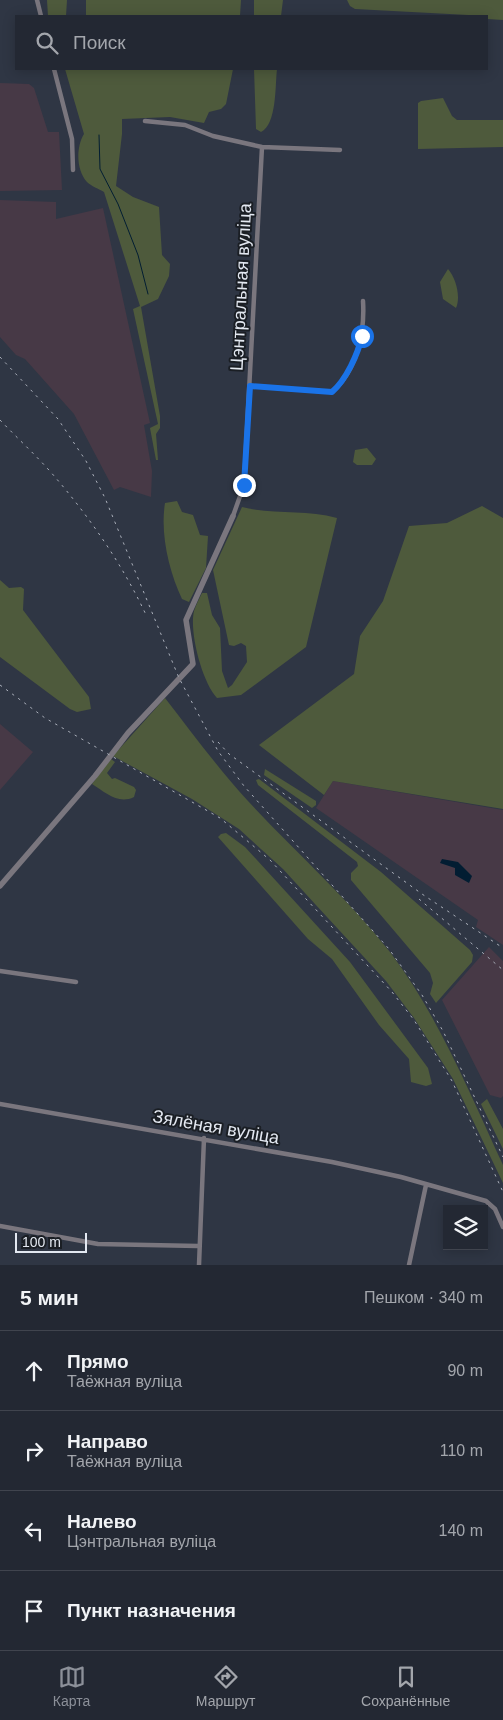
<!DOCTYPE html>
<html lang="ru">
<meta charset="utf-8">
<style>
:root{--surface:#232833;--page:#2b303b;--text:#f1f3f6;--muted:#a3a6ac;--line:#40444e;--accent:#8c9099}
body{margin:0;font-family:Helvetica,sans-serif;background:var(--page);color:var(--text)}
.controls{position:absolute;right:15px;bottom:15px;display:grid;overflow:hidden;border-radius:0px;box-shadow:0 2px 12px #0003}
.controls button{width:45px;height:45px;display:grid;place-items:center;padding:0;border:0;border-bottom:1px solid var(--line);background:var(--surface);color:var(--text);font:25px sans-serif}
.scale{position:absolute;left:15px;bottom:12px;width:72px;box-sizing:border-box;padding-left:5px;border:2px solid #e3e8f1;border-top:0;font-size:14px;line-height:18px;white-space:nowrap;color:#e3e8f1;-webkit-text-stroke:4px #1a1e24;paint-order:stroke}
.stop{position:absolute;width:15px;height:15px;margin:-11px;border:4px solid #1a73e8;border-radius:50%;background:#fff}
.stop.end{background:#1a73e8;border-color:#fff;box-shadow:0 1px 5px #0008}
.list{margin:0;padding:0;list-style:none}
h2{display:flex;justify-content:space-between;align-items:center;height:65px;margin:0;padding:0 20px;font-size:21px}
h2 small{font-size:16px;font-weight:400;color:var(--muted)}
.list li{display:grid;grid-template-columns:32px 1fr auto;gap:15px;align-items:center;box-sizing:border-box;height:80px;padding:0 20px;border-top:1px solid var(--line)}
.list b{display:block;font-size:19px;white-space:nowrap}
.list p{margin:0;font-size:16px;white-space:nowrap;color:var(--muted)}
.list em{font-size:16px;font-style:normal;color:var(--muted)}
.icon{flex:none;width:28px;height:28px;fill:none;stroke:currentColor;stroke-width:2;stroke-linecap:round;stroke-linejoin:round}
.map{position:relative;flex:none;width:503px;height:1265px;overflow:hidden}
.search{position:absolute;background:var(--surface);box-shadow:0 2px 12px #0003;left:15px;right:15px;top:15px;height:55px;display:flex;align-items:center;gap:12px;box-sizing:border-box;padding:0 18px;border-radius:0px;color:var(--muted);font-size:19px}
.sheet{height:385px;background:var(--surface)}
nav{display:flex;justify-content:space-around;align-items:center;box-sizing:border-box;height:70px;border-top:1px solid var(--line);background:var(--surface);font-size:14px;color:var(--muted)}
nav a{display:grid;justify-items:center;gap:2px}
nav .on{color:var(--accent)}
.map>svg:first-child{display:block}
.industrial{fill:#473946}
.green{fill:#4e5a3c}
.water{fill:#021d32}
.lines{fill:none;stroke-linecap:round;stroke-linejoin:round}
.stream{stroke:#021d32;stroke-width:1}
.minor{stroke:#7a767e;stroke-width:4.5}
.tertiary{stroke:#7a767e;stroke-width:5.5}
.rail{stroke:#aaafba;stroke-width:1;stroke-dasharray:2.5 5;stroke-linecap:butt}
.route{stroke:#1a73e8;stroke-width:6}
.labels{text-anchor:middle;stroke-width:4;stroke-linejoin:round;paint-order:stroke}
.street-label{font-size:18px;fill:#e3e8f1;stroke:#1a1e24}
</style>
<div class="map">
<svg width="503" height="1265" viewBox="0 0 503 1265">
<rect width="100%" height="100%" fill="#2f3644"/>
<!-- industrial -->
<path class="industrial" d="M0 83 29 84 34 88 48 132H59L62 190 0 191Z
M0 200 56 202V219L103 208 150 423 144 425 152 471 151 497 120 487 114 490 74 414 25 359 16 355 0 337Z
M0 724 33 752 0 790Z
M333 781 503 810V945L476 927 478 920 316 808Z
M489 947 503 961V1096L501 1098 490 1095 442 1000Z"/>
<!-- green -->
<path class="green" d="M47 0H67L66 16H48Z
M86 0H241L240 16H86Z
M254 0H283L281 16H254Z
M347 0H503V20L487 19V16L355 9 350 6Z
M65 69H233L226 104 221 109 209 112 204 123 170 117 122 119V134L116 186 133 197 159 207 162 255 170 264 169 276 158 299 141 307 160 416V428L156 434 158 460H156L150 428 158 424 133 309 140 306 104 192C99 189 91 186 87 182 76 170 76 147 84 134Z
M254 69H277C275 86 277 124 261 132L256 129Z
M443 98 452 116 457 120H503V147L418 149V103L421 101Z
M448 269C456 278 461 297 456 308L443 299 440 282Z
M367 448 376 459 372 465H357L353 462 355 450Z
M177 501 182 512 193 515 200 535 208 536 206 568 189 602 182 599C169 571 160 534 165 503Z
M482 506 503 518V809L333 781 324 795 259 745 354 674 360 636 383 601 409 526 447 523Z
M242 507C273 515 305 509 337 518L306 647 241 695 217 698C202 682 189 632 194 611 196 605 199 599 202 593H207L212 615 220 628 222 671 228 688 232 685 247 662 246 646 241 643 234 646 229 645 213 570Z
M0 580 9 588 21 587 24 589 23 610 89 697 91 709 77 712 70 709 0 657Z
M165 698C192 733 218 768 248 801 295 852 347 897 390 952 439 1017 469 1092 503 1165V1183L453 1079 414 1018 386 981 315 904 283 869 239 829 192 799 113 756Z
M111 759 115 762 107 773 112 779 115 778 134 787 136 790 134 797C118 805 105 792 92 784Z
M265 769 316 801V805L312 808 264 775Z
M259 779 381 872 470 950 473 955 472 962 436 1003 430 994 433 983 430 973 351 880V873L358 866 357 862 258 785 256 780Z
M226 833 245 847 350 962 428 1068 432 1084 426 1086 411 1082 409 1059 379 1025 332 959 308 939 218 837 221 834Z
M487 1099 503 1129V1149L481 1104Z"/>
<!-- water -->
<path class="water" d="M442 859 458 862 472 876 469 883 455 875V868L440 863Z"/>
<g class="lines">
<!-- stream -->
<path class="stream" d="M99 135 100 169 118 204 138 255 148 294"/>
<!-- minor -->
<path class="minor" d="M37 0 41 16
M54 69 72 139 73 170
M145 121 185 125 213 136 262 147 340 150
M250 386 332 392C357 370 365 333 363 301
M233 516 244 485 262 147
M0 971 76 982
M0 1104 332 1162 401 1177 486 1201 495 1209 503 1227
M0 1226 98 1244 198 1246
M199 1265 204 1138
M409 1265 426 1185"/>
<!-- tertiary -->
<path class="tertiary" d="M0 886 95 776 128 733 193 664 186 620 233 516"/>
<!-- rail -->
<path class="rail" d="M0 357 58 419 86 461 105 498 179 678 218 751 244 786 389 949 422 995 443 1031 503 1157
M0 420C18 439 38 457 55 477 91 519 124 567 147 617
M0 685 45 718 220 818 270 860 392 992 414 1020 452 1081 503 1192
M218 742 229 754 422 894 503 948
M419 899 503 970"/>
</g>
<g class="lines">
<!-- route -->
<path class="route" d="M244 485 250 386 332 392C346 380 358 354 362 336"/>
</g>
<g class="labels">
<!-- street labels -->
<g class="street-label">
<text transform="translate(241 287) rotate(-87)" y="6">Цэнтральная вуліца</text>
<text transform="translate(216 1127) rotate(10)" y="6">Зялёная вуліца</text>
</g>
</g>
</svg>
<div class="controls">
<button><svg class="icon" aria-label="layers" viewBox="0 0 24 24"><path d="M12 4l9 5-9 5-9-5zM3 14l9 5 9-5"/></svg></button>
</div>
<div class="scale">100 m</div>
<div class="stop" style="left:362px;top:336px"></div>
<div class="stop end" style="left:244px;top:485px"></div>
<div class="search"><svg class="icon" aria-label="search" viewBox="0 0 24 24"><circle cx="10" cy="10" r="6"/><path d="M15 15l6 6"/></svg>Поиск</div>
</div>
<section class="sheet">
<h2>5 мин<small>Пешком · 340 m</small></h2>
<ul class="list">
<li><svg class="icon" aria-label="ahead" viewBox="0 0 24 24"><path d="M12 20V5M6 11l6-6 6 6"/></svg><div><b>Прямо</b><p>Таёжная вуліца</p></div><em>90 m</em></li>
<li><svg class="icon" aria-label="right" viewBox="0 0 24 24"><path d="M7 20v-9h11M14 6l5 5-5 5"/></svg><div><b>Направо</b><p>Таёжная вуліца</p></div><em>110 m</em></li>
<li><svg class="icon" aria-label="left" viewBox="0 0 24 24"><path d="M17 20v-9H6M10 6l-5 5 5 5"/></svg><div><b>Налево</b><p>Цэнтральная вуліца</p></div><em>140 m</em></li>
<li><svg class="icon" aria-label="arrive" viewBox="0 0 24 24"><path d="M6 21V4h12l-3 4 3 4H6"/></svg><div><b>Пункт назначения</b></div></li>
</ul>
</section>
<nav>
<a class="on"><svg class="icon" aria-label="map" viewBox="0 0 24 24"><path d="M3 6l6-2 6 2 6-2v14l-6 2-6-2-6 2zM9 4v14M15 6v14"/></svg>Карта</a>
<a><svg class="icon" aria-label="directions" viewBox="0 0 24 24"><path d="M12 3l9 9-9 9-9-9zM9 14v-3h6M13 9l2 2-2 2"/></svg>Маршрут</a>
<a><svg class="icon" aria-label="saved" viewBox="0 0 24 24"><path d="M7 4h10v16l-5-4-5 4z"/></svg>Сохранённые</a>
</nav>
